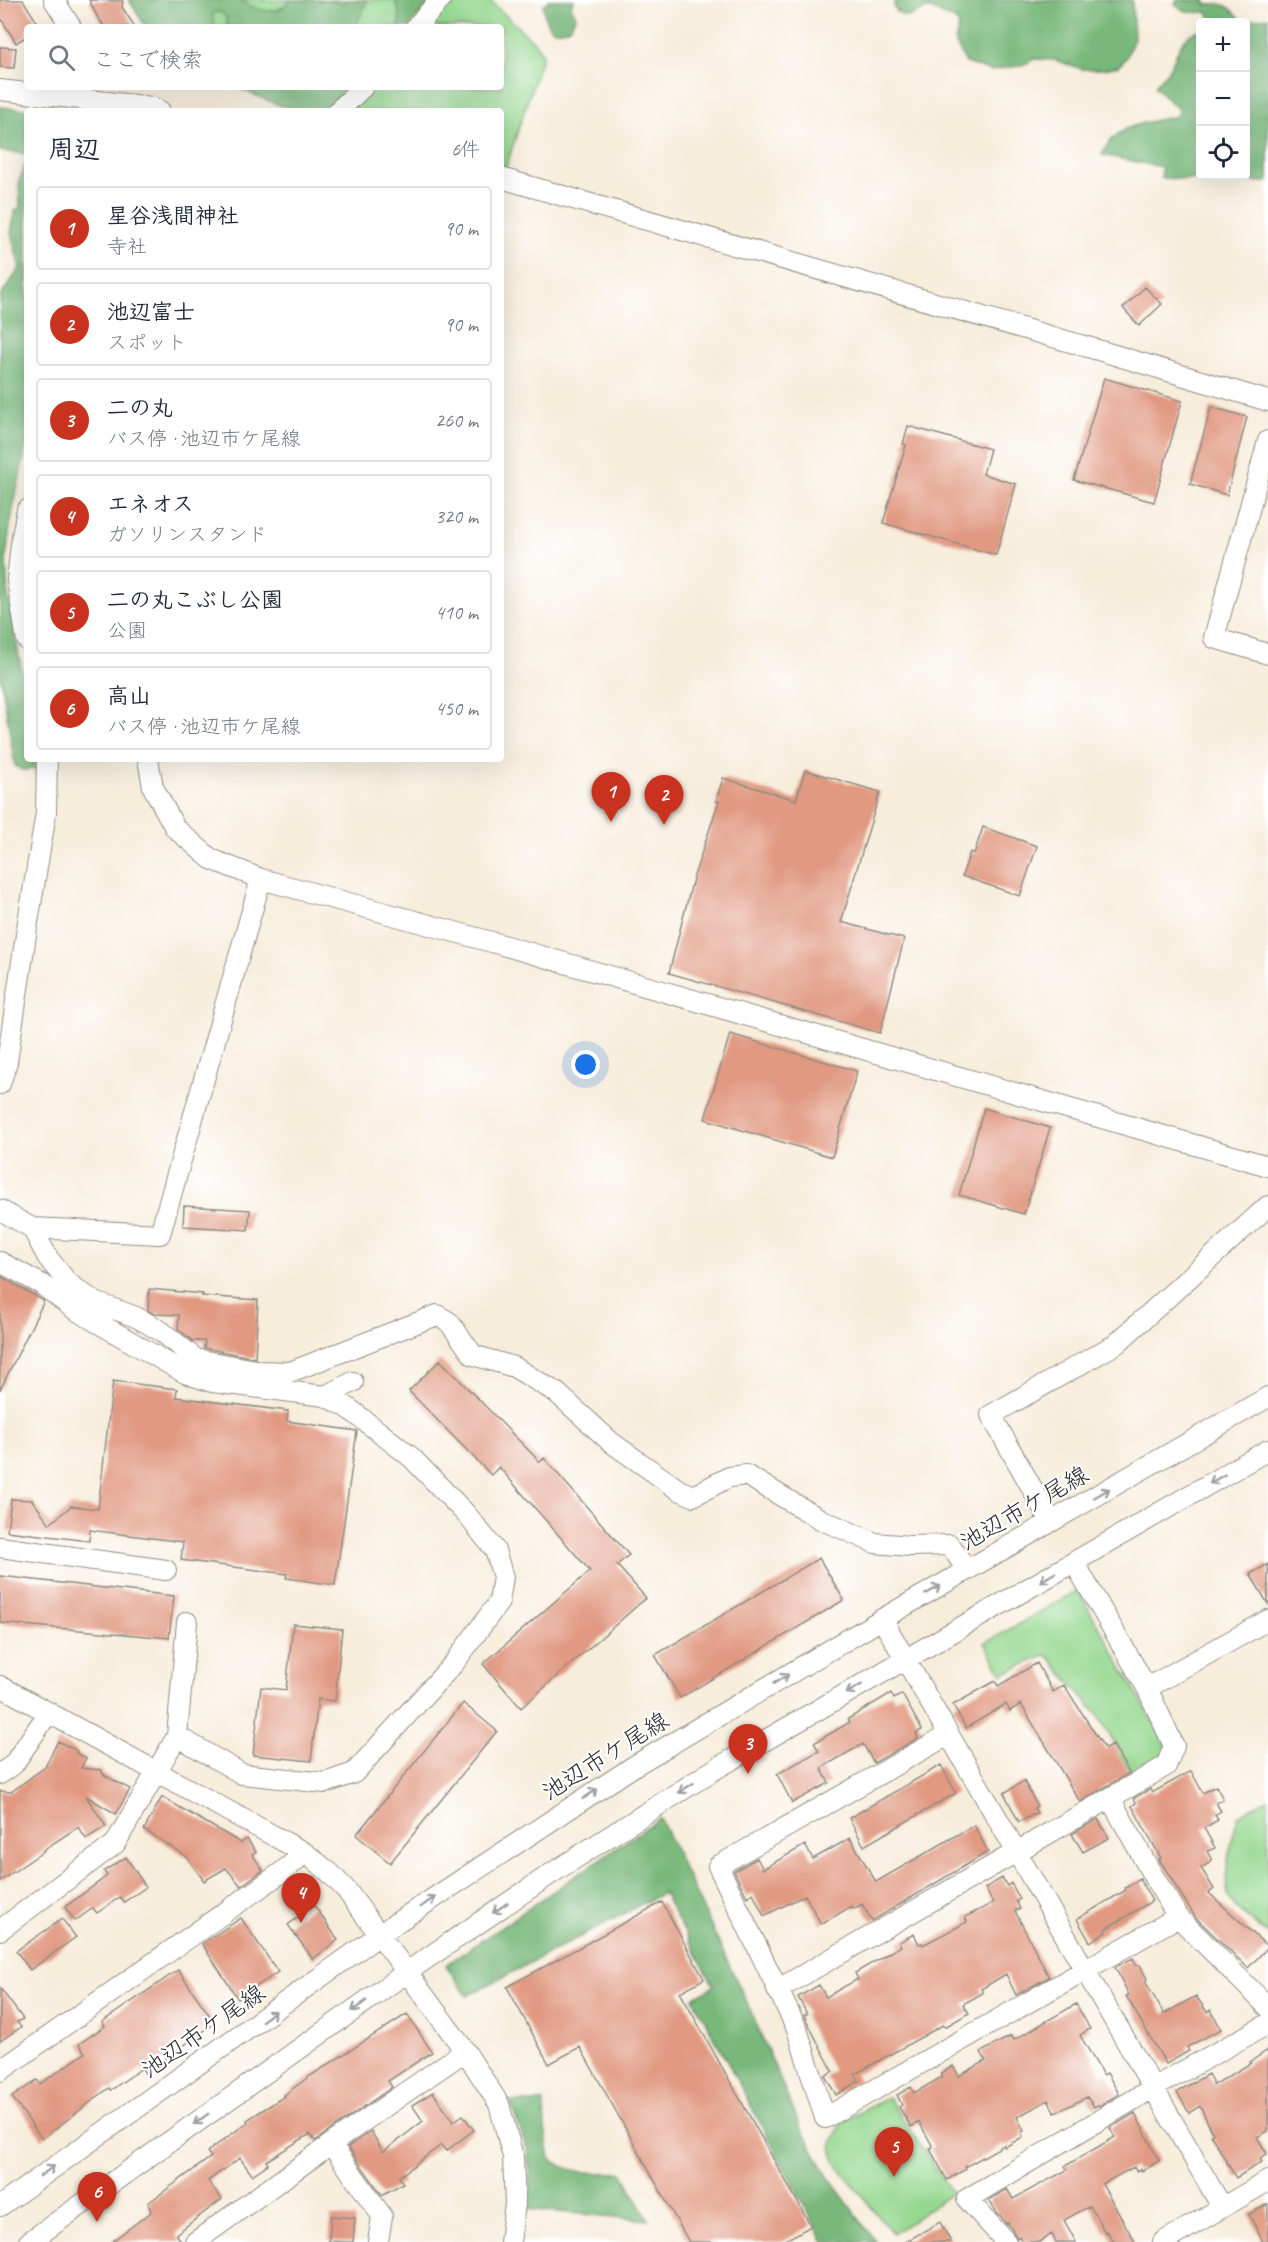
<!DOCTYPE html>
<html lang="ja">
<meta charset="utf-8">
<style>
:root{--surface:#fff;--page:#f2f2f3;--text:#1f2937;--muted:#747a83;--line:#e0e1e3;--accent:#c8321e}
body{margin:0;font-family:Caveat,"Klee One",sans-serif;background:var(--page);color:var(--text)}
.controls{position:absolute;right:18px;top:18px;display:grid;overflow:hidden;border-radius:6px;box-shadow:0 6px 24px #0002}
.controls button{width:54px;height:54px;display:grid;place-items:center;padding:0;border:0;border-bottom:2px solid var(--line);background:var(--surface);color:var(--text);font:30px sans-serif}
.you{position:absolute;left:586px;top:1065px;width:21px;height:21px;margin:-15px;border:4px solid #fff;border-radius:50%;background:#1a73e8;box-shadow:0 0 0 9px #1a73e833}
.badge{display:grid;place-items:center;width:39px;height:39px;border-radius:50%;background:var(--accent);color:#fff;font-size:20px;font-weight:700}
.pin{position:absolute;translate:-50% -50px;filter:drop-shadow(0 2px 3px #0008)}
.pin::after{content:'';position:absolute;top:32px;width:21px;height:18px;background:inherit;clip-path:polygon(0 0,100% 0,50% 100%)}
.list{margin:0;padding:0;list-style:none}
h2{display:flex;justify-content:space-between;align-items:center;height:78px;margin:0;padding:0 24px;font-size:26px}
h2 small{font-size:20px;font-weight:400;color:var(--muted)}
.list li{display:grid;grid-template-columns:39px 1fr auto;gap:18px;align-items:center;box-sizing:border-box;height:84px;margin:0 12px 12px;padding:0 12px;border:2px solid var(--line);border-radius:6px}
.list b{display:block;font-size:22px;white-space:nowrap}
.list p{margin:0;font-size:20px;white-space:nowrap;color:var(--muted)}
.list em{font-size:20px;font-style:normal;color:var(--muted)}
.icon{flex:none;width:33px;height:33px;fill:none;stroke:currentColor;stroke-width:2;stroke-linecap:round;stroke-linejoin:round}
.map{position:relative;flex:none;width:1268px;height:2242px;overflow:hidden}
.search{position:absolute;background:var(--surface);box-shadow:0 6px 24px #0002;left:24px;top:24px;width:480px;height:66px;display:flex;align-items:center;gap:15px;box-sizing:border-box;padding:0 21px;border-radius:6px;color:var(--muted);font-size:22px}
.panel{position:absolute;background:var(--surface);box-shadow:0 6px 24px #0002;left:24px;top:108px;width:480px;height:654px;border-radius:6px}
.map>svg:first-child{display:block}
.green{fill:#95d890;stroke:#60825e;stroke-width:1.5}
.forest{fill:#78b87a;stroke:#527252;stroke-width:1.5}
.building{fill:#e19981}
.lines{fill:none;stroke-linecap:round;stroke-linejoin:round}
.minor-casing{stroke:#918c83;stroke-width:22}
.minor{stroke:#fff;stroke-width:20}
.oneway{stroke:#a0a0a0}
.labels{text-anchor:middle;stroke-width:4.5;stroke-linejoin:round;paint-order:stroke}
.street-label{font-size:24px;fill:#2b2b2b;stroke:#fff}
</style>
<div class="map">
<svg width="1268" height="2242" viewBox="0 0 1268 2242">
<rect width="100%" height="100%" fill="#fff"/>
<filter id="ink" filterUnits="userSpaceOnUse"><feTurbulence type="fractalNoise" baseFrequency=".0167" numOctaves="2"/><feDisplacementMap in="SourceGraphic" scale="12" xChannelSelector="R" yChannelSelector="G"/><feConvolveMatrix kernelMatrix="1 2 1 2 8 2 1 2 1" color-interpolation-filters="sRGB"/></filter>
<filter id="wash" filterUnits="userSpaceOnUse"><feTurbulence type="fractalNoise" baseFrequency=".008" numOctaves="4" result="noise"/><feDisplacementMap in="SourceGraphic" scale="24" xChannelSelector="R" yChannelSelector="G"/><feGaussianBlur stdDeviation="1.35" result="paint"/><feColorMatrix in="noise" values="0 0 0 0 0 0 0 0 0 0 0 0 0 0 0 0 0 1.4 0 .05"/><feComposite in="paint" operator="in"/></filter>
<g filter="url(#wash)">
<rect width="100%" height="100%" fill="#f7eddb"/>
<!-- green -->
<path class="green" d="M129 0H432L409 27H146Z
M446 0H489L534 42 543 54 506 167 501 166V111H351L372 87H501V27H423Z
M1078 1590 1167 1746 1163 1759 1132 1774 1098 1715 1047 1655 1002 1674 985 1643Z
M1268 1798V1934C1257 1926 1237 1911 1230 1899 1220 1879 1233 1838 1238 1816Z
M888 2097 952 2193 893 2234 834 2161 832 2143 841 2123Z"/>
<!-- forest -->
<path class="forest" d="M129 0H241C254 10 278 18 290 0H327L343 4 346 0H367L356 27H227L226 17 220 12 214 13 212 16 216 27H146Z
M395 0H432L409 27H399V12Z
M549 0H575L573 1 571 6 576 16 569 28C548 36 545 22 543 5Z
M895 0H1132L1134 38 1126 58 1119 66 1104 69H1082L1054 60 1034 59C1023 68 1005 66 991 71L966 63 955 42 959 26C955 18 951 18 943 15 939 13 935 10 930 9 916 9 909 26 894 8Z
M1176 0H1205L1206 4C1225 3 1231 6 1242 21L1268 17V182L1161 178 1162 167 1102 155C1115 123 1147 123 1177 116L1178 108C1169 103 1164 94 1155 87 1158 79 1163 78 1167 72 1179 54 1177 38 1200 30V176H1246V22H1211V19L1206 12C1194 13 1185 13 1175 5Z
M237 87H354C347 95 334 106 324 110 304 119 256 96 237 87Z
M0 107 45 111H27V154L0 151Z
M27 160V442L10 525 6 560 8 596 27 700V759H36L35 769 22 770 15 766 0 672V297L20 268 11 233 15 211 20 207 19 181Z
M660 1818 750 2009 800 2126 829 2178 876 2242H824L693 1998 714 1986 663 1893 467 1996 446 1965Z
M510 2102H544L545 2128 550 2159C575 2176 594 2172 622 2173L649 2220 528 2209 530 2182 527 2149Z"/>
<g id="blocks">
<!-- building -->
<path class="building" d="M0 0H23L40 27H27V36L16 43 0 17Z
M89 0 123 1 122 7 135 27H105L98 18Z
M0 47 16 48 14 68 0 67Z
M1145 287 1162 304 1139 326 1123 308Z
M1104 378 1182 401 1154 502 1074 480Z
M1211 407 1247 417 1227 495 1190 484Z
M908 426 990 449 983 474 1016 484 996 555 883 523 906 445 903 444Z
M805 770 880 792 841 922 904 939 880 1033 669 973 693 879 719 801H716L723 778 796 800Z
M983 827 1037 846 1020 896 962 876 970 852 974 854Z
M730 1034 857 1071 832 1157 705 1119Z
M984 1108 1050 1128 1024 1214 959 1195Z
M184 1206 250 1210 248 1230 183 1226Z
M0 1276 44 1301 0 1390Z
M149 1289 203 1294 202 1296 258 1300 255 1358 204 1348 205 1341H193L178 1329 179 1315 154 1314 148 1310Z
M440 1360 540 1462 544 1458 629 1555 617 1565 646 1598 521 1708 483 1664 590 1571 499 1467 491 1475 409 1391Z
M113 1381 177 1389 176 1397 288 1411 287 1421 357 1431 335 1585 286 1578 287 1574 181 1560 183 1542 90 1530 89 1541 7 1531 11 1499 32 1500 50 1524 71 1506 98 1509Z
M819 1558 844 1600 680 1698 655 1655Z
M1268 1564V1604L1250 1574Z
M0 1576 174 1596 169 1638 0 1623Z
M293 1624 342 1629 335 1701 318 1699 311 1761 253 1755 261 1687 286 1690Z
M1037 1663 1053 1692 1064 1685 1105 1749 1113 1745 1129 1773 1080 1802 1021 1704 1010 1711 1006 1704 966 1728 953 1705 995 1681 998 1686Z
M891 1693 894 1699 902 1694 922 1730 916 1733 918 1738 874 1763 863 1744 821 1768 829 1783 792 1803 777 1774 819 1751 814 1743 850 1722 848 1719Z
M463 1703 497 1731 390 1863 356 1835Z
M58 1741 77 1751 76 1753 86 1758 81 1768 101 1770 104 1775 130 1789 116 1814 86 1796 106 1826 86 1839 78 1827 43 1850 44 1851 0 1881V1791L11 1792 45 1767Z
M941 1765 956 1793 864 1846 849 1818Z
M1191 1771 1203 1793 1216 1786 1223 1799 1216 1803 1221 1811 1215 1815 1218 1820 1204 1828 1215 1848 1208 1851 1212 1859 1210 1860 1211 1862 1201 1868 1214 1889 1209 1893 1268 1947 1248 1968 1195 1917 1159 1859 1161 1858 1132 1806 1136 1803 1134 1798 1150 1789 1152 1793Z
M1024 1781 1037 1806 1034 1808 1037 1813 1019 1822 1004 1793Z
M162 1797 241 1843 247 1839 256 1852 252 1854 263 1870 241 1886 226 1868 204 1881 187 1857 144 1830Z
M1098 1819 1109 1838 1083 1852 1072 1834Z
M974 1825 988 1852 872 1921 862 1904 854 1909 852 1906 821 1924 805 1895 764 1916 753 1893 747 1897 734 1871 757 1858 763 1869 805 1845 813 1859 850 1838 876 1882Z
M126 1857 146 1887 124 1902 120 1897 97 1913 93 1908 75 1921 65 1907 107 1876 104 1871Z
M1002 1878 1007 1886 1011 1883 1020 1899 1016 1901 1020 1909 1015 1911 1049 1977 1016 1995 1006 1974 981 1989 983 1993 963 2004 969 2013 945 2027 943 2025 855 2074 859 2081 836 2095 825 2076 833 2071 819 2045 804 2015 807 2014 798 1997 819 1985 826 1997 858 1979 855 1973 901 1946 899 1942 914 1934 919 1944 922 1943 923 1945 967 1922 965 1917 993 1903 985 1888Z
M1140 1879 1152 1901 1105 1929 1106 1932 1090 1942 1077 1919 1126 1890 1125 1888Z
M662 1902 704 1979 680 1992 811 2226 782 2242H689L580 2047 549 2064 507 1987Z
M314 1905 338 1940 313 1959 288 1925Z
M241 1918 278 1972 238 1999 202 1944Z
M62 1919 76 1937 30 1970 16 1951Z
M1133 1958 1137 1966 1140 1965 1147 1979 1145 1981 1164 2014 1196 1996 1207 2012 1211 2010 1221 2029 1187 2047 1189 2051 1166 2064 1126 1996 1129 1995 1115 1967Z
M178 1970 215 2023 145 2073 142 2068 111 2090 109 2088 42 2139 12 2097 37 2080 40 2084 85 2053 79 2044 105 2026 102 2022Z
M0 1988 23 2019 17 2022 21 2027 0 2041Z
M1076 2004 1090 2029 1080 2035 1103 2075 1107 2073 1119 2094 1099 2106 1098 2105 1094 2107 1087 2097 1055 2113 1048 2100 1017 2117 1024 2131 1021 2132 1023 2137 1005 2147 1004 2145 965 2167 966 2169 947 2180 930 2149 933 2147 919 2122 911 2127 899 2107 902 2105 897 2095 911 2087 914 2093 942 2077 940 2074 953 2066 959 2076 986 2061 981 2052 1011 2036 1014 2040Z
M407 2014 432 2052 388 2081 392 2087 315 2141 310 2134 266 2161 268 2164 252 2175 240 2158 208 2181 222 2199 176 2234 182 2242H111L151 2212 148 2203 211 2157 207 2152 248 2122 247 2120 285 2096 284 2095 310 2076Z
M1268 2050V2131L1257 2137 1267 2154 1260 2158 1262 2162 1236 2178 1211 2135 1213 2134 1200 2106 1189 2113 1177 2092 1208 2074 1214 2085 1251 2063 1250 2062Z
M433 2092 453 2122 463 2115 474 2130 446 2151 441 2145 399 2177 403 2183 382 2195 348 2147 371 2131 383 2152 423 2121 412 2105Z
M1135 2113 1159 2161 1142 2171 1141 2169 1136 2171 1134 2167 1102 2184 1135 2242H1114L1107 2231 1105 2232 1090 2206 1064 2220 1076 2242H1056L1052 2234 1039 2242H1023L1019 2236 1017 2238 1008 2223 1006 2224 1000 2215H998L989 2200 1007 2189 1013 2199 1067 2170 1065 2166 1115 2137 1110 2128Z
M1268 2204V2242H1263L1249 2214Z
M331 2216 355 2218 353 2242 329 2241Z
M940 2222 951 2242H905Z"/>
</g>
</g>
<g filter="url(#ink)">
<use href="#blocks" fill-opacity="0" stroke="#918c83" stroke-width="1.5"/>
<g class="lines">
<defs>
<path id="minor" d="M54 0 71 27
M416 27 440 0
M0 90 152 107 160 111
M338 111 363 87
M501 178 1098 350 1268 401
M1268 441 1214 638 1268 654
M27 510 22 536 17 580 27 640
M148 759 153 787 175 828 211 859 261 879 499 944 1268 1166
M0 1084 7 1062 27 928 46 813 47 759
M0 1210 32 1228 160 1234 261 879
M32 1228 48 1258 68 1283 95 1302 136 1317 161 1331 196 1359 261 1371 290 1372 437 1315 449 1322 473 1355 514 1367 557 1393 612 1443 679 1490 693 1496 729 1477 746 1475 820 1519 875 1543 910 1546 950 1545 967 1570
M0 1262 41 1284 74 1309 185 1373 212 1382 325 1396 347 1407 411 1457 467 1515 495 1550 503 1577 499 1602 455 1662 354 1773 325 1783 242 1774 177 1736 187 1622
M325 1396 353 1382
M1051 1522 991 1415 1116 1344 1268 1206
M0 1547 166 1570
M1074 1562 1147 1688 1268 1620
M882 1619 1222 2207
M0 1686 305 1853 329 1872 347 1891 465 2051 499 2104 513 2157 515 2204 510 2242
M948 1735 718 1866 797 2029 825 2118 1178 1917
M0 1774 13 1765 49 1712
M1110 1798 1166 1766 1174 1746 1147 1688
M0 1930 115 1844 177 1736
M777 1990 1110 1798 1152 1874 1178 1917 1268 2007
M0 2071 282 1872 305 1853
M331 2144 465 2051
M0 2206 396 1923 634 1766 882 1619 1268 1397
M29 2242 407 1972 549 1875 712 1771 1268 1450
M195 2242 331 2144 382 2216 378 2242
M1006 2242 967 2199 1153 2088 1268 2024
M1163 2242 1268 2181"/>
</defs>
<!-- minor casing -->
<use href="#minor" class="minor-casing"/>
<!-- minor -->
<use href="#minor" class="minor"/>
</g>
<!-- one-way arrows -->
<defs><path id="oneway-shaft" d="M-6 0H5M1.5-3L5.5 0L1.5 3" fill="none" stroke-width="1.6" stroke-linecap="round" stroke-linejoin="round" transform="scale(1.5)"/></defs>
<g class="oneway">
<use href="#oneway-shaft" transform="translate(1217 1479) rotate(150)"/>
<use href="#oneway-shaft" transform="translate(1102 1493) rotate(-30)"/>
<use href="#oneway-shaft" transform="translate(1048 1577) rotate(150)"/>
<use href="#oneway-shaft" transform="translate(933 1590) rotate(-30)"/>
<use href="#oneway-shaft" transform="translate(781 1679) rotate(-31)"/>
<use href="#oneway-shaft" transform="translate(854 1689) rotate(150)"/>
<use href="#oneway-shaft" transform="translate(686 1788) rotate(147)"/>
<use href="#oneway-shaft" transform="translate(590 1794) rotate(-33)"/>
<use href="#oneway-shaft" transform="translate(428 1902) rotate(-34)"/>
<use href="#oneway-shaft" transform="translate(500 1908) rotate(146)"/>
<use href="#oneway-shaft" transform="translate(359 2006) rotate(144)"/>
<use href="#oneway-shaft" transform="translate(269 2016) rotate(-36)"/>
<use href="#oneway-shaft" transform="translate(201 2119) rotate(144)"/>
<use href="#oneway-shaft" transform="translate(47 2171) rotate(-35)"/>
</g>
</g>
<g class="labels">
<!-- street labels -->
<g class="street-label">
<text transform="translate(1024 1508) rotate(-30)" y="8">池辺市ケ尾線</text>
<text transform="translate(605 1756) rotate(-32)" y="8">池辺市ケ尾線</text>
<text transform="translate(203 2031) rotate(-35)" y="8">池辺市ケ尾線</text>
</g>
</g>
</svg>
<div class="controls">
<button>+</button>
<button>−</button>
<button><svg class="icon" aria-label="locate" viewBox="0 0 24 24"><circle cx="12" cy="12" r="6"/><path d="M12 2v4M12 18v4M2 12h4M18 12h4"/></svg></button>
</div>
<div class="you"></div>
<div class="pin badge" style="left:611px;top:822px">1</div>
<div class="pin badge" style="left:664px;top:825px">2</div>
<div class="pin badge" style="left:748px;top:1774px">3</div>
<div class="pin badge" style="left:301px;top:1923px">4</div>
<div class="pin badge" style="left:894px;top:2177px">5</div>
<div class="pin badge" style="left:97px;top:2222px">6</div>
<div class="search"><svg class="icon" aria-label="search" viewBox="0 0 24 24"><circle cx="10" cy="10" r="6"/><path d="M15 15l6 6"/></svg>ここで検索</div>
<section class="panel">
<h2>周辺<small>6件</small></h2>
<ul class="list">
<li><span class="badge">1</span><div><b>星谷浅間神社</b><p>寺社</p></div><em>90 m</em></li>
<li><span class="badge">2</span><div><b>池辺富士</b><p>スポット</p></div><em>90 m</em></li>
<li><span class="badge">3</span><div><b>二の丸</b><p>バス停 · 池辺市ケ尾線</p></div><em>260 m</em></li>
<li><span class="badge">4</span><div><b>エネオス</b><p>ガソリンスタンド</p></div><em>320 m</em></li>
<li><span class="badge">5</span><div><b>二の丸こぶし公園</b><p>公園</p></div><em>410 m</em></li>
<li><span class="badge">6</span><div><b>高山</b><p>バス停 · 池辺市ケ尾線</p></div><em>450 m</em></li>
</ul>
</section>
</div>
